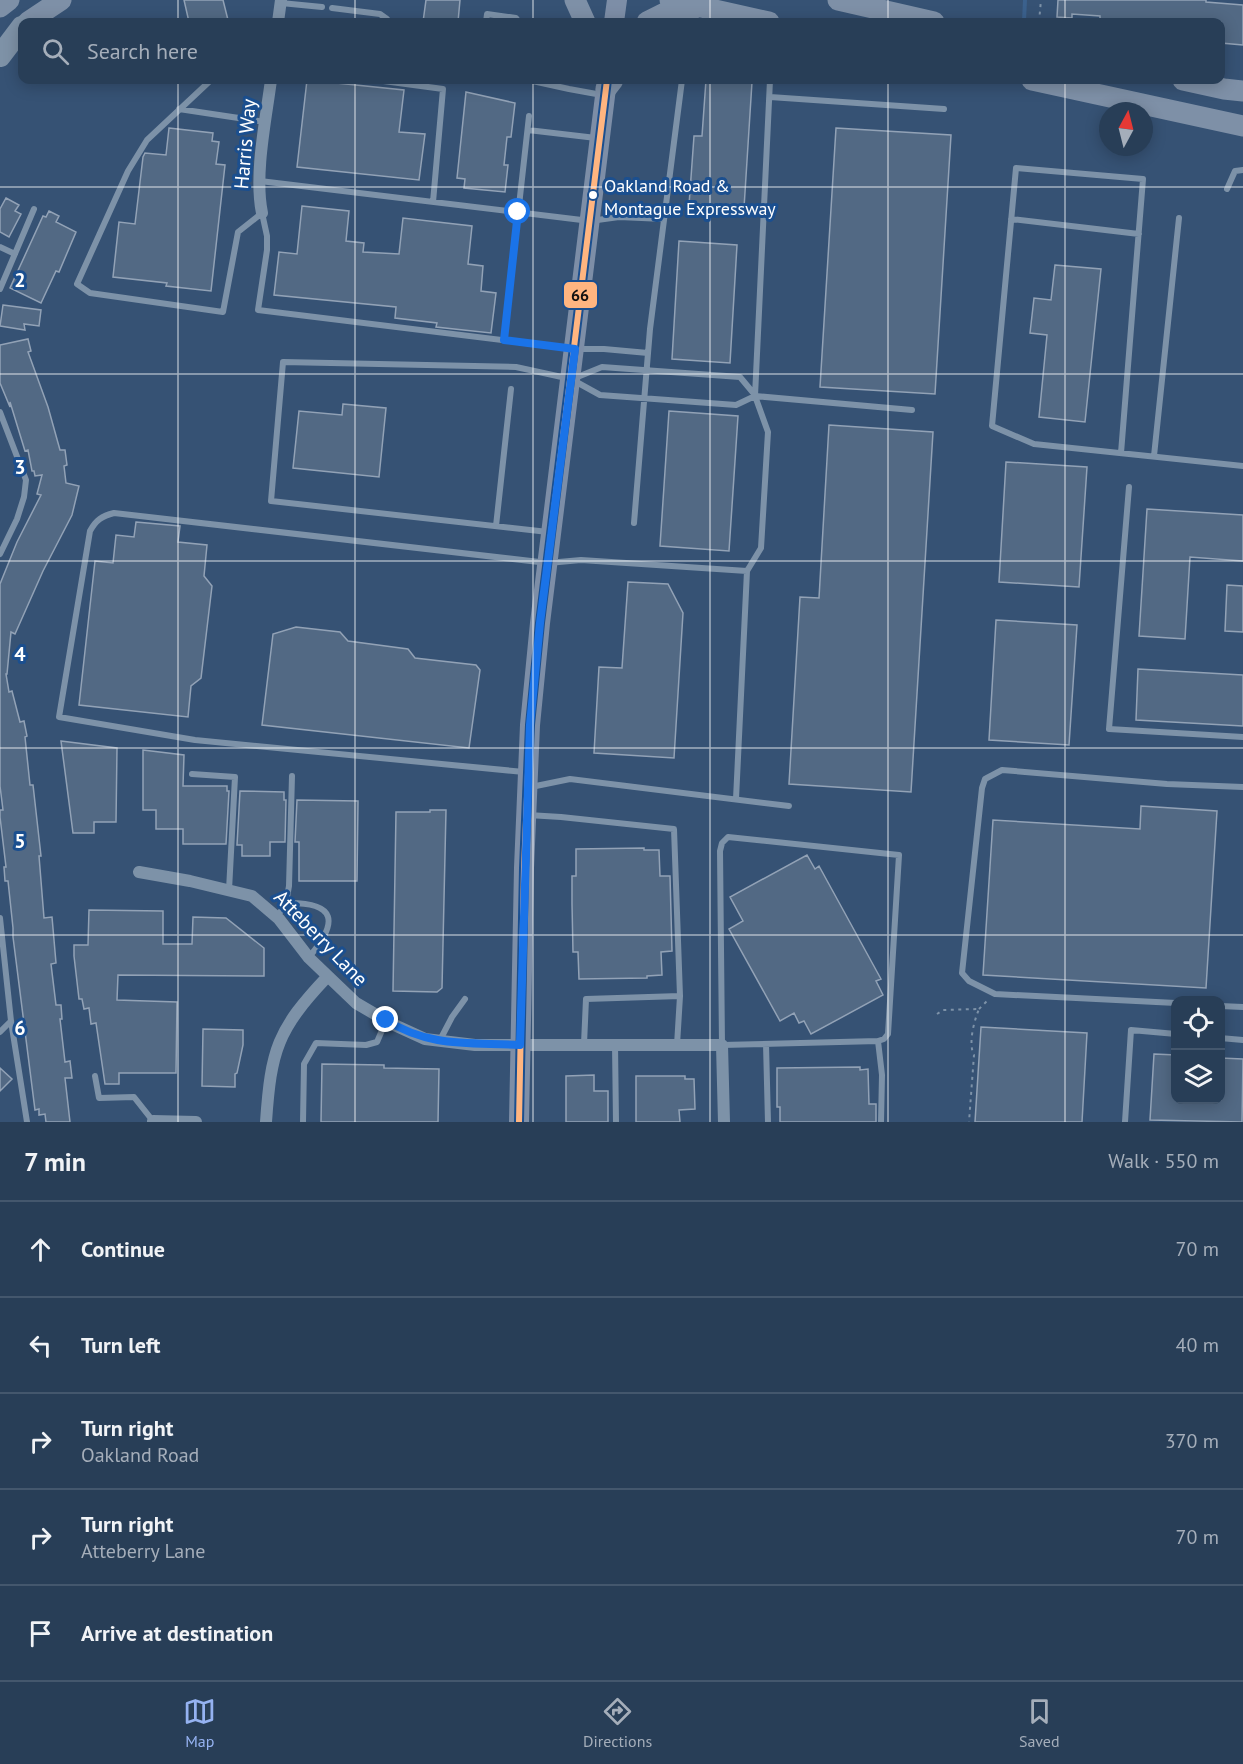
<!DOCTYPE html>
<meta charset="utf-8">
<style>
:root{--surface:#283e57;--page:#30455d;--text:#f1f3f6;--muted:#a5aeba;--line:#44576d;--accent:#95b2f1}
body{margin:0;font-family:"PT Sans",sans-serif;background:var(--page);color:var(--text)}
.controls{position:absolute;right:18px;bottom:18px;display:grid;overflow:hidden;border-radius:12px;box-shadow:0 3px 15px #0003}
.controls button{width:54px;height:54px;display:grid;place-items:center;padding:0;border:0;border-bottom:2px solid var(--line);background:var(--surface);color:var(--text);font:30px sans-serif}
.compass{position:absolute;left:1099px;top:102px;width:54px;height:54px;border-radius:50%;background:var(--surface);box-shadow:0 3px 15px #0003;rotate:7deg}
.stop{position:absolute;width:18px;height:18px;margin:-14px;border:4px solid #1a73e8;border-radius:50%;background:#fff}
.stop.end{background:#1a73e8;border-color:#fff;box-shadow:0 2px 6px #0008}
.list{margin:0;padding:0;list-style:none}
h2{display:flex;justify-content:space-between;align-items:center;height:78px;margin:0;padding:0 24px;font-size:26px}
h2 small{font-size:20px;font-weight:400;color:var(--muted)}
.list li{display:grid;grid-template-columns:39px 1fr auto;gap:18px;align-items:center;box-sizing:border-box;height:96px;padding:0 24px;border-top:2px solid var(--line)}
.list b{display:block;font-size:22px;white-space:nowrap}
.list p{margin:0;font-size:20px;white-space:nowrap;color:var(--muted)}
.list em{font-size:20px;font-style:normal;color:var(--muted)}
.icon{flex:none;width:33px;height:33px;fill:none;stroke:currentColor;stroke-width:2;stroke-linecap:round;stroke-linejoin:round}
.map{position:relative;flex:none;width:1243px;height:1122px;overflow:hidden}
.search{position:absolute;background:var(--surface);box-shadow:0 3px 15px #0003;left:18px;right:18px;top:18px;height:66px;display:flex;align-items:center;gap:15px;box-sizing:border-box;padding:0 21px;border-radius:12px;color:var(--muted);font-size:22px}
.sheet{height:558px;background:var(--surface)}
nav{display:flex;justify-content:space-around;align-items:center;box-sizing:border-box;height:84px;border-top:2px solid var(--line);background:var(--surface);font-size:16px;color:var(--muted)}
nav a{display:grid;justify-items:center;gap:3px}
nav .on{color:var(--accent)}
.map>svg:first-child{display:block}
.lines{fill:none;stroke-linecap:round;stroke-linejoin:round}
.stream{stroke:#3b618d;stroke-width:4}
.building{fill:#526984;stroke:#92a2b6;stroke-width:1.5}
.path{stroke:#7d92a8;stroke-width:2;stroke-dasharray:3 4.5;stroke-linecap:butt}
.service{stroke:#7d92a8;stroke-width:6}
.minor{stroke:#7d92a8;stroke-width:12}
.primary{stroke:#7d8ea7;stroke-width:20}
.trunk{stroke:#7e90a7;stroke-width:21}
.motorway{stroke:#7e92a7;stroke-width:22}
.bus-1-casing{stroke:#1b4f8f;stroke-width:10}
.bus-1{stroke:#ffb580;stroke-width:6}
.route{stroke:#1a73e8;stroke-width:8}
.grid{fill:none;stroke:#fff;stroke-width:1.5;stroke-opacity:0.55}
.bus-dot{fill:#fff;stroke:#1b4f8f;stroke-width:2}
.labels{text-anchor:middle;stroke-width:6;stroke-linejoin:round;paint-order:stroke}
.bus-label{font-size:18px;fill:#fff;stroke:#1b4f8f;text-anchor:start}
.street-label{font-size:20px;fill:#fff;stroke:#1b4f8f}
.grid-label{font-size:20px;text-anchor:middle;font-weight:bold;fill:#fff;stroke:#1b4f8f;stroke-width:6;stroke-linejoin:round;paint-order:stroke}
.line-badge{stroke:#1b4f8f;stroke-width:2}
.pale-badge-label{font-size:16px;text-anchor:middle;font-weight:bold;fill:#111}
</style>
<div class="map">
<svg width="1243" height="1122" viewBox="0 0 1243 1122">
<rect width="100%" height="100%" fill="#365274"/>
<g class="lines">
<!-- stream -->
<path class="stream" d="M1024 21 1025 0"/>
</g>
<!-- building -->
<path class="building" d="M184 0H223L228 20 218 22H189Z
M426 0H460L458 22H423Z
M1058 0H1206V2L1243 5V45L1221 43V22H1124L1100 20V16L1072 14V18L1057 17Z
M307 80 404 90 399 132 425 134 419 180 297 167Z
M706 80 752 82 744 208 689 205 694 136H702Z
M466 92 515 103 511 137H507L504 165H508L505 192 464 188 465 179 457 178Z
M169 128 213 133 212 141 219 142 216 164 225 165 211 291 166 286 167 283 113 277 119 222 135 224 143 157 145 153 166 155Z
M836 128 951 135 935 394 820 387Z
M6 198 19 205 15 211 21 214 9 237 0 232V209Z
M302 206 349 211 346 241 364 243 363 252 399 254 403 218 472 226 468 264 483 266 481 291 496 293 491 333 436 327 437 323 395 318 396 307 274 295 279 252 297 254Z
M49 211 59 216 56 222 76 232 59 272 56 271 41 303 10 288 43 216 46 217Z
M679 241 737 245 730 363 672 359Z
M1055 265 1101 269 1085 422 1039 417 1047 335 1030 333 1034 298 1051 300Z
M3 305 41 310 39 326 24 324 25 330 0 326Z
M28 339 31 351 28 352 48 407 60 450H65L67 465 64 466 66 483 79 486 72 515 43 571 15 634 11 632 7 674H6L9 692 12 691 20 722 24 721 27 736 25 737 30 785H33L41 856H39L44 918 52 917 56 963 51 964 56 1005H61L62 1019H60L65 1062 70 1061 72 1078H65L70 1122H46L45 1114 39 1115V1109L35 1110 13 937V928L8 881H5L4 867H6L0 817V810H3L0 786V584L17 542 41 495 37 494 42 475 35 476 34 471H32L28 450 25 451 10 402V407L0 383V345Z
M343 404 386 408 379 477 293 468 299 411 342 415Z
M669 411 738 416 729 551 660 546Z
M829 425 933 432 911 792 789 784 800 597 819 598Z
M1006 462 1087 467 1079 587 999 582Z
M1147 509 1243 515V561L1190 557 1185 639 1139 636Z
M136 522 180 526 178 542 207 545 204 576 212 586 201 678 191 686 188 717 79 705 95 561 113 563 116 535 134 537Z
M628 582 668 584 683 613 674 758 594 753 599 667 622 668Z
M1227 585 1243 586V632L1225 631Z
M996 620 1077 625 1069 745 989 740Z
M296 627 340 632 348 641 408 649 415 658 476 665 480 670 469 748 262 725 273 634Z
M1138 669 1243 675V726L1136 720Z
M61 741 117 748 116 822H94V833H73Z
M143 750 184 755 183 786H227V791H229L226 844H183V829H156V810H143Z
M240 791 284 792V800H286L285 842H270V856H242V845H237Z
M297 800 358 801 357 881H299V842H295Z
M1141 806 1217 811 1206 988 983 975 993 820 1140 829Z
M430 810H446L442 988 437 992 393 991 396 812H430Z
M644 848V850H659L660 876H670L672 951 661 952 662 975 647 976V978L579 979 578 952H573L572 904V876H576V849Z
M807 855 815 869 819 866 881 979 876 981 883 995 811 1034 804 1021 799 1023 794 1013 780 1021 729 929 743 921 730 897Z
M89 910 163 911V944H192L193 917 226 918 264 948V976L118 975 117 1000 177 1002 176 1073H119V1084H105L96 1023 91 1024 89 1008 84 1009 82 999H79L74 956V945H88Z
M981 1027 1087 1033 1082 1122H975Z
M203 1029 243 1030V1045L237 1073 235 1074V1087L202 1086Z
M1154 1054 1176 1055V1100H1221V1058L1243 1059 1242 1122 1150 1120Z
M322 1064 384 1065V1068L439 1069 438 1122H321Z
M860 1067V1070L868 1069 869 1104H876V1122H780V1107H777V1068Z
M0 1068 12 1079 0 1091Z
M594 1075V1091H608V1122H566V1076Z
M636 1076H685V1079H694L695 1109 679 1110 680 1122H636Z"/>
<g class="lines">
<!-- path -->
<path class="path" d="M1039 22 1041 0
M979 1009 987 1001
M937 1014 943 1010 979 1009C974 1021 968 1044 974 1055L969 1122"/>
<!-- service -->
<path class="service" d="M281 3 322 7
M332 8 380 14 387 19V22
M486 22 487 14 516 18 519 22
M211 80 147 140 128 171 77 284 90 293 223 312 238 232 262 213 267 236V250L258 310 575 349H604L648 353
M376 80 443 89 433 202
M528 80 569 89 602 95
M770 97 944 109
M179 109 265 122
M528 130 596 138
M260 181 590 221 619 217 664 219
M1227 189 1235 171 1243 170
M1011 219 1139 234
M0 247 15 254
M0 289 34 209
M504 340 529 116
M575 378 602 367 740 377 755 395
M0 412 26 480 24 497 17 519 0 554
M1121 453 1143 179 1016 168 992 426 1034 444 1243 466
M1154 456 1179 218
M1129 487 1109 729 1243 737
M634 523 650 329 682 80
M496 526 511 389
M548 532 271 501 283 362 516 367 571 379 600 395 736 405 755 396 912 410
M524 772 195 740 59 717 90 531C96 520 102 516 114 513L548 563 581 560 747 571
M192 774 235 777 229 890
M531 787 570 779 789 806
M736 799 747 571 761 548 768 432 755 396 770 80
M528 815 561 817 674 829 680 996 677 1045
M728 837 899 855 888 1034 884 1039 878 1041 722 1045 720 851 722 843Z
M286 903C337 902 339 922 309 957
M277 917 286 903 289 886 292 776
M0 918 11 1021 27 1122
M1176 1003 995 994 969 981 962 973 982 788 985 779 1002 770 1167 784 1243 787
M1220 1006 1243 1007
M0 1032 11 1021
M1220 1038 1243 1040
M440 1040 452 1017 465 999
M878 1041 882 1075 881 1122
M584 1044 586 999 680 996
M615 1044 616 1122
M766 1044 768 1122
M95 1076 99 1098 134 1097 153 1121
M303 1122 304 1064 316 1043 366 1045 377 1042 386 1021
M1125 1122 1131 1030 1176 1034"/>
<!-- minor -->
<path class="minor" d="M278 22 281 0
M262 213C254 175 266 119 271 80
M139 872 190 881 252 896 279 919 309 958 356 1003 390 1023 425 1039 475 1045H722L724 1122
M153 1121 196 1122
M266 1122C271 1050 277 1030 327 977"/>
<!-- primary -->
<path class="primary" d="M614 22 617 0
M519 1122 524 868 530 725 540 623 607 80"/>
<!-- trunk -->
<path class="trunk" d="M575 0 585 22
M670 0 769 22
M838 0 934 22
M0 7 9 0
M28 22 61 0
M647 22 669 11 692 10
M1032 80 1243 126
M1183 80 1224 89 1243 91
M606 89 613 80"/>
<!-- motorway -->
<path class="motorway" d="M0 56 22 27"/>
<defs>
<path id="bus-1" d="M519 1122 524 868 530 725 540 623 607 80"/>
</defs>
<!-- bus-1 casing -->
<use href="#bus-1" class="bus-1-casing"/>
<!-- bus-1 -->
<use href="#bus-1" class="bus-1"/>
</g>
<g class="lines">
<!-- route -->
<path class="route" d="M386 1020C430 1048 471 1042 520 1045L530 725 540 623 575 349 504 340 518 212"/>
</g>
<!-- grid -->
<path class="grid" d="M178 0V22M355 0V22M533 0V22M710 0V22M888 0V22M1065 0V22M178 80V1122M355 80V1122M533 80V1122M710 80V1122M888 80V1122M1065 80V1122M0 187H1243M0 374H1243M0 561H1243M0 748H1243M0 935H1243"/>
<!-- markers -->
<circle class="bus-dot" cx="593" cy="195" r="5"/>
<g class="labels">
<!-- bus labels -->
<g class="bus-label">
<text x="604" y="192">Oakland Road &amp;<tspan x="604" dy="23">Montague Expressway</tspan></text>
</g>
<!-- street labels -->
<g class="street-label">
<text transform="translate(245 144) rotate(-85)" y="7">Harris Way</text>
<text transform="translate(321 938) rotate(46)" y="7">Atteberry Lane</text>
</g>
</g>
<g class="grid-label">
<text x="20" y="287">2</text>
<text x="20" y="474">3</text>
<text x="20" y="661">4</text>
<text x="20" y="848">5</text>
<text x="20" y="1035">6</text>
</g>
<rect class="line-badge" x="563" y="281" width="35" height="28" rx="6" fill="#ffb580"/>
<g class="pale-badge-label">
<text x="580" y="301">66</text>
</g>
</svg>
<div class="controls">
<button><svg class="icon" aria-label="locate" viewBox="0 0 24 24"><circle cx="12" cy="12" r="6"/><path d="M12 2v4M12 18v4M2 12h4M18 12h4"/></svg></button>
<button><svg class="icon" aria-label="layers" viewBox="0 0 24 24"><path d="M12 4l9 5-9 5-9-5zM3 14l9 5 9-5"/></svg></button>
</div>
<svg class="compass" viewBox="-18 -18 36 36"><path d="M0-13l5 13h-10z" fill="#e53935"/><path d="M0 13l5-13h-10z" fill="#a5aeba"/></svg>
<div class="stop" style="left:518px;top:212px"></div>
<div class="stop end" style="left:386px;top:1020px"></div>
<div class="search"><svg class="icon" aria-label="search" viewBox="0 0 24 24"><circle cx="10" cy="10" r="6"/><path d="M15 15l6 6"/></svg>Search here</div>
</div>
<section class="sheet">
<h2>7 min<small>Walk · 550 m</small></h2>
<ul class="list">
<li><svg class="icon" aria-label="ahead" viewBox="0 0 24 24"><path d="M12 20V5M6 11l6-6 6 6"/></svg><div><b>Continue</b></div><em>70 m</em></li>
<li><svg class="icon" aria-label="left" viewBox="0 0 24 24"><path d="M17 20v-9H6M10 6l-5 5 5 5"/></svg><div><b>Turn left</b></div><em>40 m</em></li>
<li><svg class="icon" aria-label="right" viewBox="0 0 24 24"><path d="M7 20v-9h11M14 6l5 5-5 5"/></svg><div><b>Turn right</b><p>Oakland Road</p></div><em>370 m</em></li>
<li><svg class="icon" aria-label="right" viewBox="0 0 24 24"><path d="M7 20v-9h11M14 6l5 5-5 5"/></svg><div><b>Turn right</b><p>Atteberry Lane</p></div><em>70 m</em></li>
<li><svg class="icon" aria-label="arrive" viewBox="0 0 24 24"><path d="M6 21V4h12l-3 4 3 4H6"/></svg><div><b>Arrive at destination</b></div></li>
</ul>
</section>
<nav>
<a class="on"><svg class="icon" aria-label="map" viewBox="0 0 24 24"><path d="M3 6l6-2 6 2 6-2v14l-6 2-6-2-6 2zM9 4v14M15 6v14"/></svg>Map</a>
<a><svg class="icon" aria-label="directions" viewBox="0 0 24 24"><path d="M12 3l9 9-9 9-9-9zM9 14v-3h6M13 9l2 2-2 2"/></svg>Directions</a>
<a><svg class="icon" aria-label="saved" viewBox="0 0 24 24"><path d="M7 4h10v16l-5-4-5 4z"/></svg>Saved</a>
</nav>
